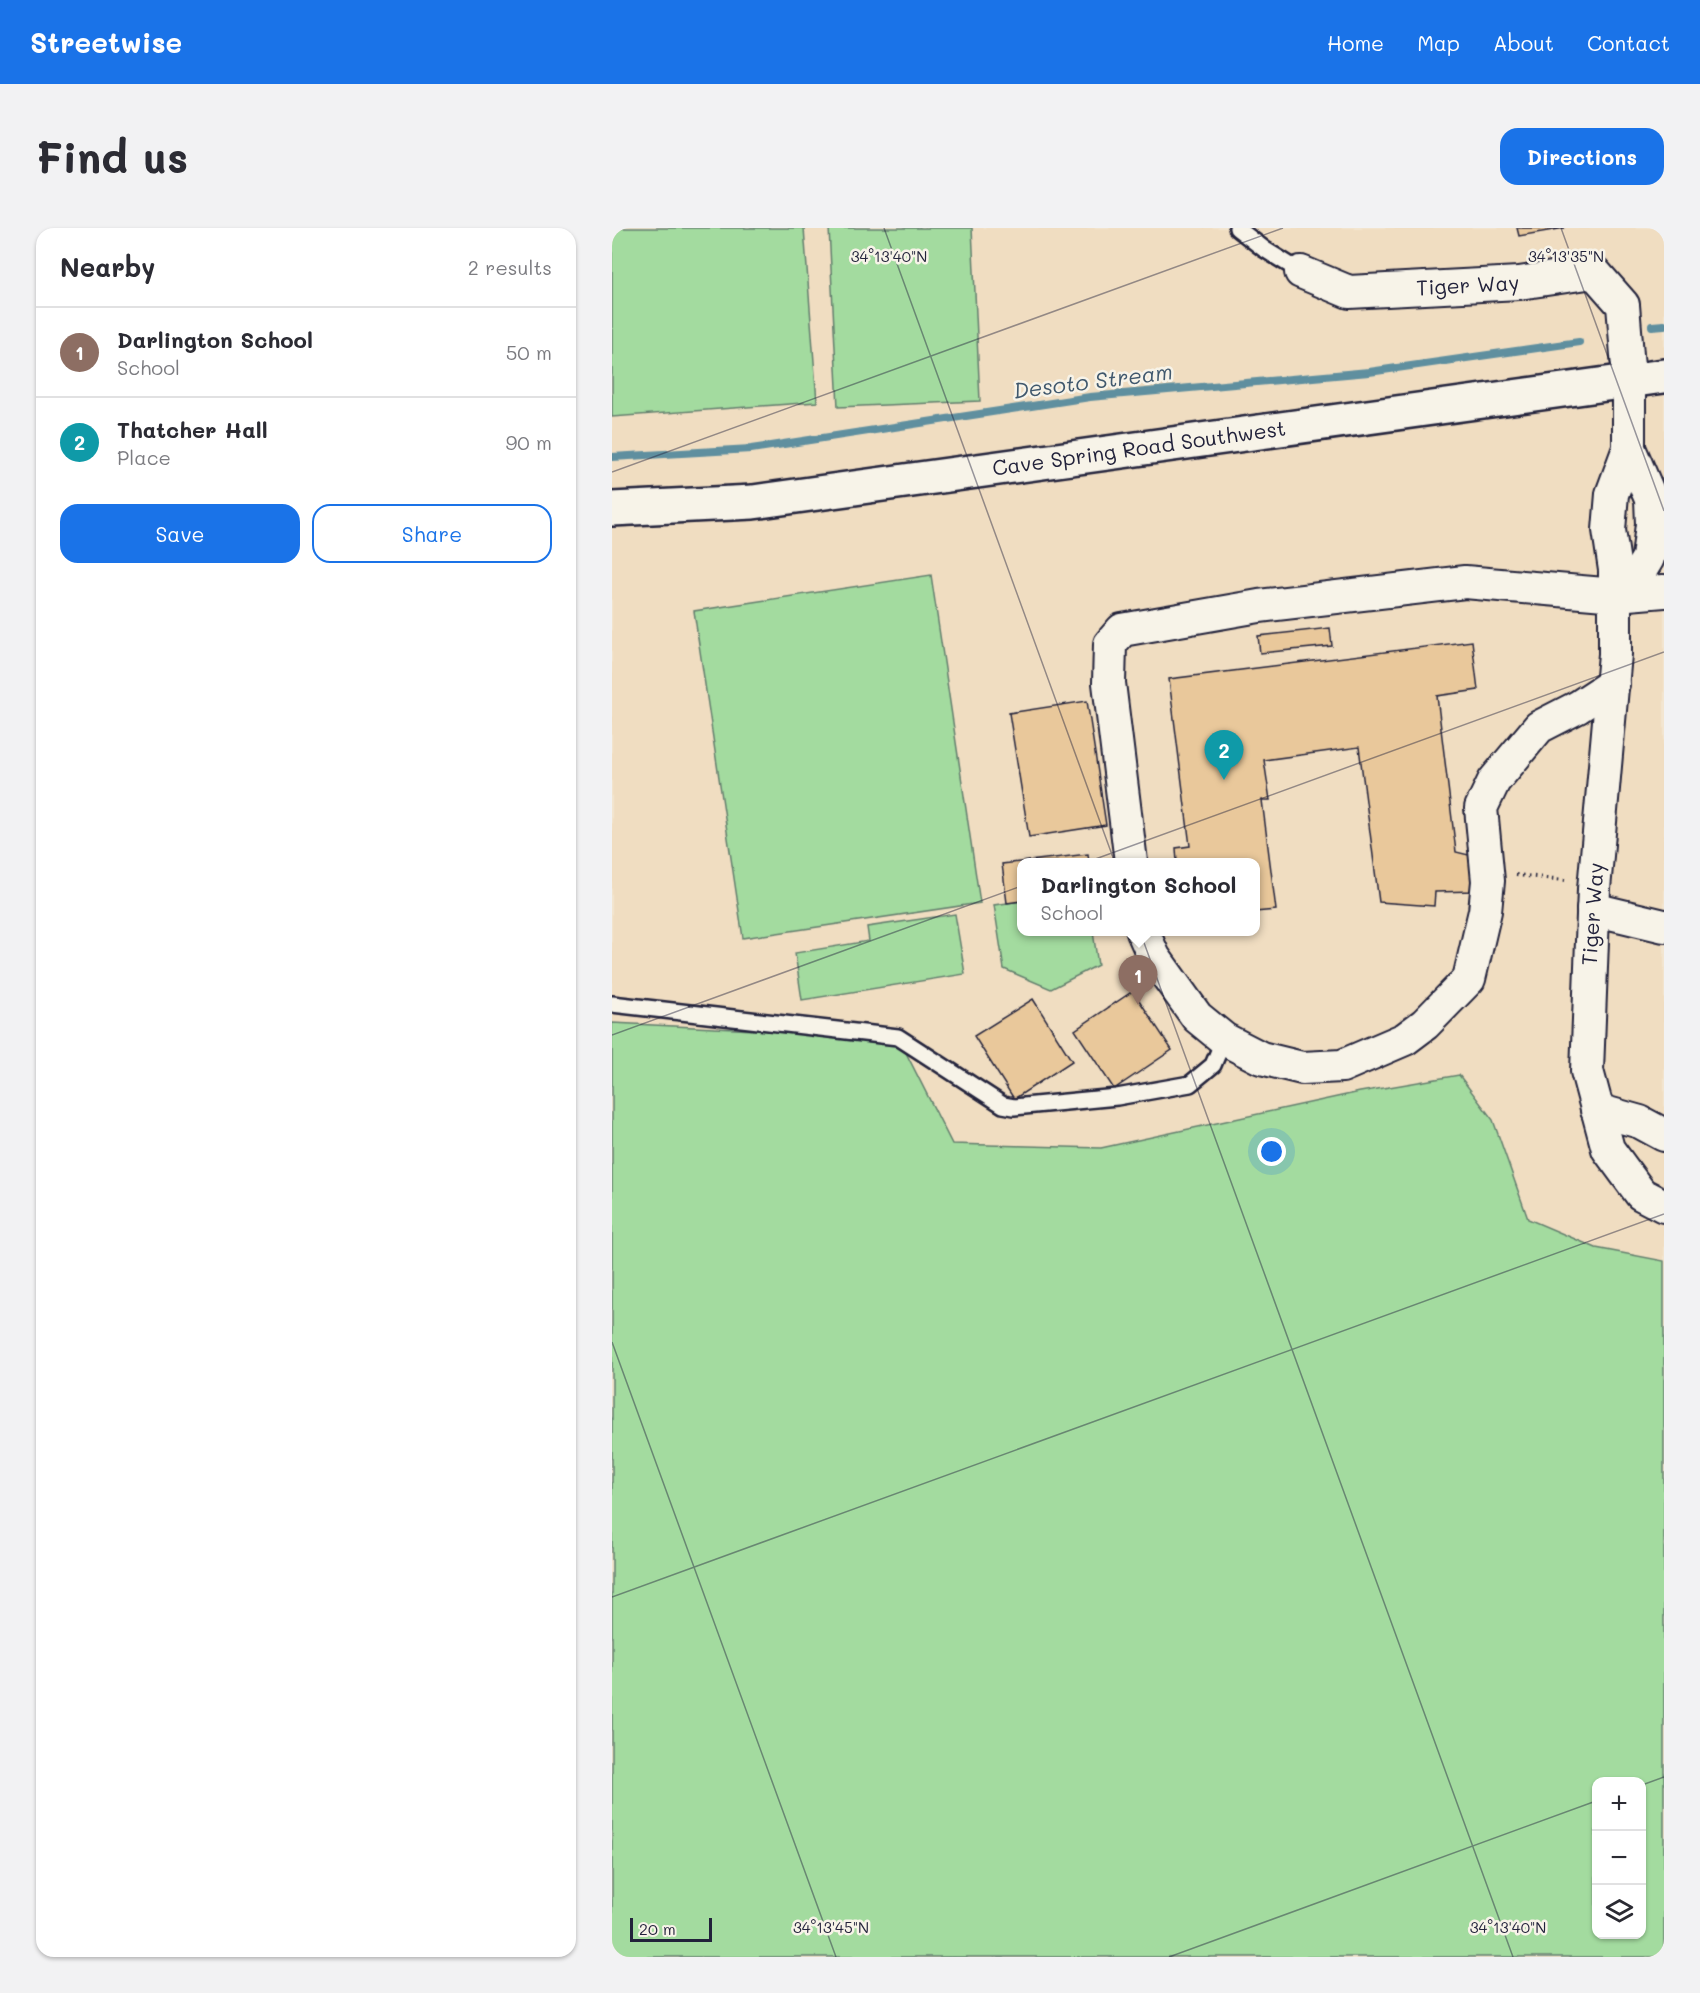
<!DOCTYPE html>
<meta charset="utf-8">
<style>
:root{--surface:#fff;--page:#f2f2f3;--text:#2b2b33;--muted:#7c7c81;--line:#e1e1e2;--accent:#1a73e8}
body{margin:0;font-family:Mali,sans-serif;background:var(--page);color:var(--text)}
.controls{position:absolute;right:18px;bottom:18px;display:grid;overflow:hidden;border-radius:12px;box-shadow:0 2px 4px #0004}
.controls button{width:54px;height:54px;display:grid;place-items:center;padding:0;border:0;border-bottom:2px solid var(--line);background:var(--surface);color:var(--text);font:30px sans-serif}
.scale{position:absolute;left:18px;bottom:15px;width:82px;box-sizing:border-box;padding-left:6px;border:3px solid #22223b;border-top:0;font-size:16px;line-height:21px;white-space:nowrap;color:#22223b;-webkit-text-stroke:4px #f7f3e8;paint-order:stroke}
.you{position:absolute;left:660px;top:924px;width:21px;height:21px;margin:-15px;border:4px solid #fff;border-radius:50%;background:#1a73e8;box-shadow:0 0 0 9px #1a73e833}
.badge{display:grid;place-items:center;width:39px;height:39px;border-radius:50%;background:var(--accent);color:#fff;font-size:20px;font-weight:700}
.pin{position:absolute;translate:-50% -50px;filter:drop-shadow(0 2px 3px #0008)}
.pin::after{content:'';position:absolute;top:32px;width:21px;height:18px;background:inherit;clip-path:polygon(0 0,100% 0,50% 100%)}
.popup{position:absolute;left:405px;top:630px;width:243px;height:78px;box-sizing:border-box;display:grid;place-content:center;border-radius:12px;background:var(--surface);filter:drop-shadow(0 2px 4px #0005);font-size:20px;white-space:nowrap;color:var(--muted)}
.popup b{font-size:22px;color:var(--text)}
.popup::after{content:'';position:absolute;left:50%;top:100%;margin-left:-12px;border:12px solid transparent;border-top-color:var(--surface)}
.list{margin:0;padding:0;list-style:none}
h2{display:flex;justify-content:space-between;align-items:center;height:78px;margin:0;padding:0 24px;font-size:26px}
h2 small{font-size:20px;font-weight:400;color:var(--muted)}
.list li{display:grid;grid-template-columns:39px 1fr auto;gap:18px;align-items:center;box-sizing:border-box;height:90px;padding:0 24px;border-top:2px solid var(--line)}
.list b{display:block;font-size:22px;white-space:nowrap}
.list p{margin:0;font-size:20px;white-space:nowrap;color:var(--muted)}
.list em{font-size:20px;font-style:normal;color:var(--muted)}
.actions{display:flex;gap:12px;padding:18px 24px}
.actions a{flex:1;padding:14px 0;border:2px solid var(--accent);border-radius:18px;text-align:center;font-size:21px;color:var(--accent)}
.actions .main{background:var(--accent);color:#fff}
.icon{flex:none;width:33px;height:33px;fill:none;stroke:currentColor;stroke-width:2;stroke-linecap:round;stroke-linejoin:round}
.map{position:relative;flex:none;width:1052px;height:1729px;overflow:hidden;border-radius:18px}
header{display:flex;align-items:center;gap:36px;box-sizing:border-box;height:84px;padding:0 30px;background:var(--accent);color:#fff}
header strong{font-size:28px}
nav{display:flex;gap:33px;margin-inline-start:auto;font-size:21px}
.intro{display:flex;align-items:center;justify-content:space-between;box-sizing:border-box;height:144px;padding:0 36px}
h1{margin:0;font-size:42px}
.button{padding:15px 27px;border-radius:18px;background:var(--accent);color:#fff;font-size:21px;font-weight:700}
main{display:flex;gap:36px;padding:0 36px}
aside{flex:1;background:var(--surface);border-radius:18px;box-shadow:0 2px 4px #0004}
.map>svg:first-child{display:block}
.built{fill:#f0ddc1;fill-rule:evenodd}
.green{fill:#a3db9f;stroke:#627e6d;stroke-width:1.5;fill-rule:evenodd}
.lines{fill:none;stroke-linecap:round;stroke-linejoin:round}
.stream{stroke:#5f8f9f;stroke-width:8}
.building{fill:#e9c89b;stroke:#22223b;stroke-width:1.5}
.lane-casing{stroke:#22223b;stroke-width:20}
.street-casing{stroke:#22223b;stroke-width:36}
.secondary-casing{stroke:#22223b;stroke-width:38}
.path{stroke:#22223b;stroke-width:4;stroke-dasharray:1.5 4.5;stroke-linecap:butt}
.lane{stroke:#f7f3e8;stroke-width:15}
.street{stroke:#f7f3e8;stroke-width:32}
.secondary{stroke:#f7f3e8;stroke-width:33}
.ticks{fill:none;stroke:#22223b;stroke-width:1.5;stroke-opacity:0.45}
.labels{text-anchor:middle;stroke-width:5;stroke-linejoin:round;paint-order:stroke}
.street-label{font-size:21px;fill:#22223b;stroke:#f7f3e8}
.water-label{font-size:22px;font-style:italic;fill:#40586d;stroke:#f7f3e8}
.ticks-label{font-size:15px;text-anchor:middle;fill:#22223b;stroke:#f7f3e8;stroke-width:5;stroke-linejoin:round;paint-order:stroke}
</style>
<header>
<strong>Streetwise</strong>
<nav><a>Home</a><a>Map</a><a>About</a><a>Contact</a></nav>
</header>
<div class="intro"><h1>Find us</h1><a class="button">Directions</a></div>
<main>
<aside>
<h2>Nearby<small>2 results</small></h2>
<ul class="list">
<li><span class="badge" style="background:#8d6e63">1</span><div><b>Darlington School</b><p>School</p></div><em>50 m</em></li>
<li><span class="badge" style="background:#0f9aa8">2</span><div><b>Thatcher Hall</b><p>Place</p></div><em>90 m</em></li>
</ul>
<div class="actions"><a class="main">Save</a><a>Share</a></div>
</aside>
<div class="map">
<svg width="1052" height="1729" viewBox="0 0 1052 1729">
<rect width="100%" height="100%" fill="#f3e6d1"/>
<filter id="ink" filterUnits="userSpaceOnUse"><feTurbulence type="fractalNoise" baseFrequency=".0167" numOctaves="2"/><feDisplacementMap in="SourceGraphic" scale="12" xChannelSelector="R" yChannelSelector="G"/><feConvolveMatrix kernelMatrix="1 2 1 2 8 2 1 2 1" color-interpolation-filters="sRGB"/></filter>
<g filter="url(#ink)">
<!-- built -->
<path class="built" d="M0 0H1052V1729H0ZM409 634H643V704H409ZM984 1554H1030V1706H984Z"/>
<!-- green -->
<path class="green" d="M0 0H192L205 174 0 189Z
M217 0H360L368 173 226 179Z
M319 347 368 675 131 710 82 383Z
M409 673V704H481L486 737 439 761 392 741 382 677Z
M343 686 353 746 190 772 183 725 257 713 255 699Z
M0 795 286 809 340 916 489 920 748 864 847 847 881 892 916 991 984 1020 1052 1033V1729H0ZM984 1554H1030V1706H984Z"/>
<g class="lines">
<!-- stream -->
<path class="stream" d="M1040 98 1052 97
M0 229 139 221 478 169 757 144 967 114"/>
</g>
<!-- building -->
<path class="building" d="M905 0H953L907 8Z
M718 400 720 418 648 425 646 408Z
M860 413 866 462 825 468 844 624 861 628 862 663 823 664 822 678 767 674 747 519 652 532 658 572H650L664 682 643 684V634H565L564 620 578 618 557 451Z
M475 473 494 597 417 609 397 485Z
M476 626 477 634H409V673L395 675 390 636Z
M521 763 560 822 502 861 463 802Z
M421 771 460 833 402 871 362 808Z"/>
<g class="lines">
<defs>
<path id="lane" d="M625 0 652 21 689 44
M0 776 286 809 391 877 402 879 505 869 578 856 601 837 612 811"/>
<g id="street">
<path id="s1" d="M689 44 737 64 907 55 982 44 1011 77 1017 152V220L1000 266 997 302 1003 342V426L982 661 975 843 996 921 1029 966 1052 978"/>
<path d="M1004 367 1021 355 1036 330 1040 296 1039 271 1017 220"/>
<path d="M519 634 497 455 498 416 510 402 647 378 853 354 1004 367 1052 363"/>
<path d="M981 681 1052 698"/>
<path d="M531 704 542 729 585 789 612 811 649 830 690 840 730 838 793 811 813 796 857 751 873 683 876 653 869 580 882 553 927 499 966 479 1001 456"/>
<path d="M985 882 1028 894 1052 907"/>
</g>
<g id="secondary">
<path id="s2" d="M0 281 141 274 1052 148"/>
</g>
</defs>
<!-- lane casing -->
<use href="#lane" class="lane-casing"/>
<!-- street casing -->
<use href="#street" class="street-casing"/>
<!-- secondary casing -->
<use href="#secondary" class="secondary-casing"/>
<!-- path -->
<path class="path" d="M904 647 953 652"/>
<!-- lane -->
<use href="#lane" class="lane"/>
<!-- street -->
<use href="#street" class="street"/>
<!-- secondary -->
<use href="#secondary" class="secondary"/>
</g>
</g>
<!-- ticks -->
<path class="ticks" d="M272 0 901 1729M949 0 1052 283M0 244 671 0M0 807 1052 424M0 1114 224 1729M0 1369 1052 986M1030 1557 1052 1549M557 1729 984 1573"/>
<g class="labels">
<!-- street labels -->
<g class="street-label">
<text dy="7" stroke="none"><textPath href="#s1" startOffset="171">Tiger Way</textPath></text>
<text dy="7" stroke="none"><textPath href="#s2" startOffset="531">Cave Spring Road Southwest</textPath></text>
<text transform="translate(981 686) rotate(-86)" y="7">Tiger Way</text>
</g>
<!-- water labels -->
<g class="water-label">
<text transform="translate(481 153) rotate(-7)" y="8">Desoto Stream</text>
</g>
</g>
<g class="ticks-label">
<text x="277" y="34">34°13'40"N</text>
<text x="954" y="34">34°13'35"N</text>
<text x="219" y="1705">34°13'45"N</text>
<text x="896" y="1705">34°13'40"N</text>
</g>
</svg>
<div class="controls">
<button>+</button>
<button>−</button>
<button><svg class="icon" aria-label="layers" viewBox="0 0 24 24"><path d="M12 4l9 5-9 5-9-5zM3 14l9 5 9-5"/></svg></button>
</div>
<div class="scale">20 m</div>
<div class="you"></div>
<div class="pin badge" style="left:526px;top:777px;background:#8d6e63">1</div>
<div class="popup"><b>Darlington School</b>School</div>
<div class="pin badge" style="left:612px;top:552px;background:#0f9aa8">2</div>
</div>
</main>
